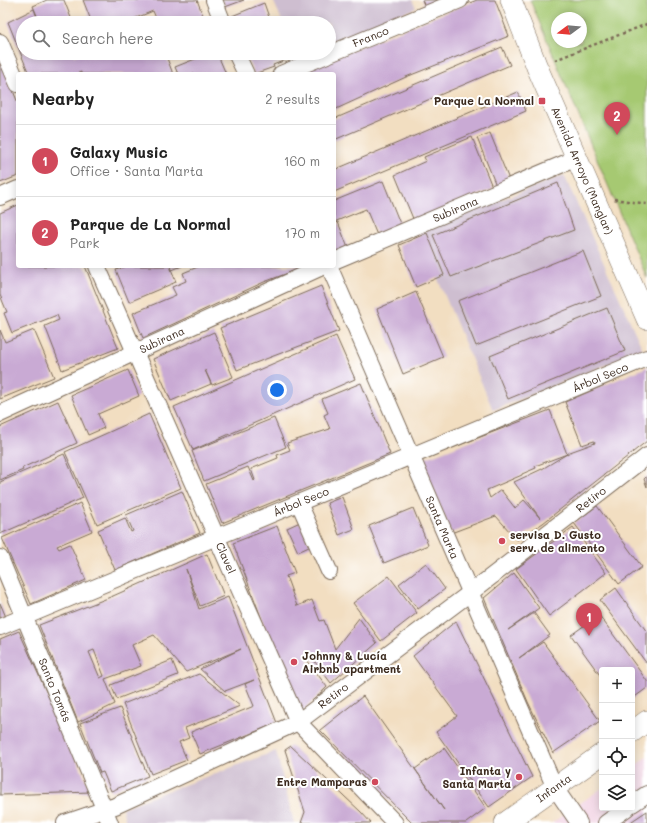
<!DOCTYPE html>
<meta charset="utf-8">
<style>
:root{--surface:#fff;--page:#f2f2f2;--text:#222;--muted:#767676;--line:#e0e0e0;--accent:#d1495b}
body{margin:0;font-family:Mali,sans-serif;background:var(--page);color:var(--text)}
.controls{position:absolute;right:12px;bottom:12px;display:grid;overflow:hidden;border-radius:4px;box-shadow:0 2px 10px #0003}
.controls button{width:36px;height:36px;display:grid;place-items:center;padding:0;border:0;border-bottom:1px solid var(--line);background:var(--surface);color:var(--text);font:20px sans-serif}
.compass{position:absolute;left:551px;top:12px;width:36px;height:36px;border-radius:50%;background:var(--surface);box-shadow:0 2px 10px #0003;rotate:254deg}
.you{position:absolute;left:277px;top:390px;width:14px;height:14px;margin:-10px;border:3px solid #fff;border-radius:50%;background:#1a73e8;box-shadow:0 0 0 6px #1a73e833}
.badge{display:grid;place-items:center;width:26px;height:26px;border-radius:50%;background:var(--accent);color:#fff;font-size:13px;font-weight:700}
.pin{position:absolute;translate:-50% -33px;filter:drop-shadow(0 1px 2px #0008)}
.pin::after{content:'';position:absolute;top:21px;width:14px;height:12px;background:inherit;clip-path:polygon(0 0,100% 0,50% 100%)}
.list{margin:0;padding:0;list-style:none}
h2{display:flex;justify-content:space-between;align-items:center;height:52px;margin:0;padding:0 16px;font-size:17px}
h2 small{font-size:13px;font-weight:400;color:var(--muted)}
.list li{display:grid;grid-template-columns:26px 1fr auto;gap:12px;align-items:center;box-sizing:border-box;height:72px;padding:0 16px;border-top:1px solid var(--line)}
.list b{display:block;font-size:15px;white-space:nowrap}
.list p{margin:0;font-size:13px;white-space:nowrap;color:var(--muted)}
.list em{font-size:13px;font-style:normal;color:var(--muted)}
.icon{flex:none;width:22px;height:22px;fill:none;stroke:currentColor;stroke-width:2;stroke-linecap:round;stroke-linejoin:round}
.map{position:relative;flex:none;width:647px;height:823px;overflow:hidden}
.search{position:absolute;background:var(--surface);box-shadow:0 2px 10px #0003;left:16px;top:16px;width:320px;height:44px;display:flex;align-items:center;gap:10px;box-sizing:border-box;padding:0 14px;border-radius:22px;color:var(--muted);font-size:15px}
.panel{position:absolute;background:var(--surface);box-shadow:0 2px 10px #0003;left:16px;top:72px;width:320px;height:196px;border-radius:4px}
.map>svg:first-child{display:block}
.built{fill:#f1d0e2}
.industrial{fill:#cebed0}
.green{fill:#a6c972;stroke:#707a48;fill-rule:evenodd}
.building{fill:#c9aad4;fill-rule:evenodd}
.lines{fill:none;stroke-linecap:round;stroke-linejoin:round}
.minor-casing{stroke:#7b6957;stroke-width:18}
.major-casing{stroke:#7b6957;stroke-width:22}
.path{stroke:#7b6957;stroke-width:2.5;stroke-dasharray:3 3;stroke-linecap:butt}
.minor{stroke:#fff;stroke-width:16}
.major{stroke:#fff;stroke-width:21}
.poi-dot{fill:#d1495b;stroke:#fff;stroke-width:1.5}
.labels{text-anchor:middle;stroke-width:4;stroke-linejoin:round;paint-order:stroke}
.street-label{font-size:11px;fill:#3b2a1e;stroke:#fff}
.poi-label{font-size:11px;font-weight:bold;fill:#3b2a1e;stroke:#fff;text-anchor:end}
</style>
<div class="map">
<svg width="647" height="823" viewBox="0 0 647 823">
<rect width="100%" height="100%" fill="#fff"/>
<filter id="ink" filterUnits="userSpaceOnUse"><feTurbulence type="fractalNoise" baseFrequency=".025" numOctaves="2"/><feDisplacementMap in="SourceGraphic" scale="8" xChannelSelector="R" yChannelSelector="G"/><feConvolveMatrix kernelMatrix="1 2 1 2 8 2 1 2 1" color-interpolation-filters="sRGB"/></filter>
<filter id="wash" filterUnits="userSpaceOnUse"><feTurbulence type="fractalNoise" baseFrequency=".012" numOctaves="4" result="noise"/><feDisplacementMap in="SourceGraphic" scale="16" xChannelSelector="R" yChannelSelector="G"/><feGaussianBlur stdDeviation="0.9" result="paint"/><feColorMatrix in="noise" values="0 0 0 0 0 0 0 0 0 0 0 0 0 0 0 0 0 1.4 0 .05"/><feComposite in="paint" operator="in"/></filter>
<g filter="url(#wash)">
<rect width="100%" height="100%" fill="#f2dec1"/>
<!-- built -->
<path class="built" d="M647 757V823H552L602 788V808H632V768Z"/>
<!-- industrial -->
<path class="industrial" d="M273 0H412L416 8 329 43V23H283Z
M564 175 643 350 493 410 418 232Z
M276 751 294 823H126L122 808Z"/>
<!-- green -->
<path class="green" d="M530 0H647V278ZM557 18H581V42H557Z"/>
<g id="blocks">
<!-- building -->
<path class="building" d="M47 0H64L73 23H40L33 6Z
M83 0H197L206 23H158L153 11 124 23H92Z
M222 0H244L225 7Z
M422 0H443L425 7Z
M477 0H495L509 36 406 77 334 110V74H293Z
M264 3 271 23H235L232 16Z
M34 9 39 23H23V53H51L52 55 53 53H73L74 56 80 53H165L173 74H81V72L76 74H29L8 22Z
M502 47 510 65 334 140V119Z
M210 53H217L226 74H178L175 67Z
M245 53H289L291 58 273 65 274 67 254 74Z
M0 59 18 103V176L0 183Z
M518 92 526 111 334 192V170Z
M490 133 510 182 497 188 477 138Z
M472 137 493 189 414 221 395 175 426 161 424 157Z
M383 181 401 226 377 235 366 209 334 222V201Z
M558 183 574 230 451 277 433 235Z
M18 205V266H85L118 348 62 370 45 326 59 320 57 315 12 333 4 313 7 312 0 295V213Z
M338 222 348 248 334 253V223Z
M427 233 444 275 416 287 399 245Z
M583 251 601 296 476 346 458 301Z
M127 266H170L176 282 129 302 116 270Z
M171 266H182L172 270Z
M200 266H307L264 282 143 338 133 313 176 295 172 287 186 281 183 273Z
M321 286 339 331 237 370 220 328Z
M416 292 443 357 403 374 377 309Z
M607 308 625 351 508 399 490 356Z
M0 330 5 342 34 330 54 377 0 399Z
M214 332 233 377 212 385 205 370 211 384 171 401 153 359Z
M336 336 355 379 193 450 174 407Z
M647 367V441L543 523 517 540 496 516 451 533 421 460 550 410 567 454 535 466 536 468 522 474V475L487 490 490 498 501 490 515 508 524 500 540 518 514 482 542 469 567 454 570 452 595 443 594 441 582 445 565 402Z
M128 370 139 396 98 414 104 428 88 435 71 395Z
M361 383 390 454 222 523 206 484 248 467 254 481 255 480 251 469 278 458 277 455 290 450 287 443 330 429 324 415 328 413 322 399Z
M58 401 77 443 22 468 23 470 0 480V427Z
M149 414 181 488 97 524 65 452Z
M274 418 286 447 204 481 192 451Z
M64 454 83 498 0 534V482Z
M647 476V487L644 479Z
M182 491 200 533 115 570 98 530 125 518 131 532 133 531 126 515Z
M342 497 354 529 339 535 327 503Z
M80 503 92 531 57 546 59 549 70 544 86 580 31 604 2 538Z
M597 506 642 567 619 584 574 523Z
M413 508 428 545 384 563 369 526Z
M300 522 311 546 298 552 287 528Z
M277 526 295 573 286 576 297 606 312 600 320 621 324 620 335 649 359 618 377 643 331 683 312 658 307 660 327 687 301 712 281 670 233 543Z
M573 527 606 573 549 616 516 569Z
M207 554 224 596 200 606 186 569 199 609 228 597 277 723 200 754 191 732 254 706 245 684 254 680 225 691 200 669 241 649 186 672 154 635 132 645 141 666 105 679 115 704 78 722 39 625 113 596ZM94 650 104 676 100 678 89 652Z
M426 563 445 589 418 609 399 584Z
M514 573 539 608 508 630 534 613 550 635 519 658 543 642 600 721 553 753 528 702 484 598Z
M389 576 417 613 381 641 353 603Z
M616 588 647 632V664L600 600Z
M0 603 6 617 0 620Z
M599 615 647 681V688L632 699V670H602V678L571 635Z
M456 621 532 777 489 807 436 732 457 716 413 656Z
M19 631 91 792 0 795V639Z
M172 660 178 675 117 699 111 685Z
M199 674 240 706 185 728 189 738 179 742 187 760 151 774 123 704Z
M363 696 444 810 415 769 444 748 486 808 466 823H412L320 730Z
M120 708 148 776 111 791 103 772 100 773 80 723Z
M291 746 361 812 371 823H301L305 812 285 750Z
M647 811V823H629Z"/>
</g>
</g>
<g filter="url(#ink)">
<use href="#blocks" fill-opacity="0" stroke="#7b6957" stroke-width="1"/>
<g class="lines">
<defs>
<g id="minor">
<path d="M214 0 223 23"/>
<path d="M0 42 18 84"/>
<path d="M236 53 246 74"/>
<path id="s1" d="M281 74 460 0"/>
<path d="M0 197 18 189"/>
<path id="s2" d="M334 261 577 158"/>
<path id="s3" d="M97 266 298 722 395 823"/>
<path id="s4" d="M329 266 555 788 579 823"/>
<path id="s5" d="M0 414 324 266"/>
<path d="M299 503 329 571"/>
<path id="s6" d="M0 558 110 823"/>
<path id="s7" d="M0 627 647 358"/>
<path d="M632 804 647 794"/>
<path id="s8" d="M65 823 115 806 298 722 470 593 647 456"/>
<path d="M606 823 627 808"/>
</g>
<g id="major">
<path id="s9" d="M511 0 537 67 647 319"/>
<path d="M632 732 647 721"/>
<path id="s10" d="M505 823 602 754"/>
</g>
</defs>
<!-- minor casing -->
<use href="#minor" class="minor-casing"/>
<!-- major casing -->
<use href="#major" class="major-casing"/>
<!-- path -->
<path class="path" d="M555 60 647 24
M614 199 647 204"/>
<!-- minor -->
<use href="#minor" class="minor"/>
<!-- major -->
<use href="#major" class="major"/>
</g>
</g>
<!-- markers -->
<g class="poi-dot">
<rect x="538" y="97" width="8" height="8" rx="2"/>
<circle cx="502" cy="541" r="4"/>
<circle cx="294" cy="662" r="4"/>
<circle cx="519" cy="777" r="4"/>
<circle cx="375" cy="782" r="4"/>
</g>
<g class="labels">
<!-- street labels -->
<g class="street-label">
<text dy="4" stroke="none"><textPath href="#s1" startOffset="97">Franco</textPath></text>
<text dy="4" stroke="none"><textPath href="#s9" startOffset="185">Avenida Arroyo (Manglar)</textPath></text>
<text dy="4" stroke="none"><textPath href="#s2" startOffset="132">Subirana</textPath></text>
<text dy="4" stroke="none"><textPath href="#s5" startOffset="178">Subirana</textPath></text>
<text dy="4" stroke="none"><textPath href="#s7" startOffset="650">Árbol Seco</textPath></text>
<text dy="4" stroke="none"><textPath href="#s8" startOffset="622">Retiro</textPath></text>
<text dy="4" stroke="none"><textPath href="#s7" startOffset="326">Árbol Seco</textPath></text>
<text dy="4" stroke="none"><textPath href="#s4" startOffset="285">Santa Marta</textPath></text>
<text dy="4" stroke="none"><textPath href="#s3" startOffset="319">Clavel</textPath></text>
<text dy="4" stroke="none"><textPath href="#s6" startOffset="143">Santo Tomás</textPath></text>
<text dy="4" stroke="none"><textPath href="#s8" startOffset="298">Retiro</textPath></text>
<text dy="4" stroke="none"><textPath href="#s10" startOffset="60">Infanta</textPath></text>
</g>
<!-- poi labels -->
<g class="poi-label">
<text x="534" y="105">Parque La Normal</text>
<text x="510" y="539" text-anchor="start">servisa D. Gusto<tspan x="510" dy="13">serv. de alimento</tspan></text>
<text x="302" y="660" text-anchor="start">Johnny &amp; Lucía<tspan x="302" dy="13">Airbnb apartment</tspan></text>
<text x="511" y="775">Infanta y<tspan x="511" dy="13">Santa Marta</tspan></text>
<text x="367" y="786">Entre Mamparas</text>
</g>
</g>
</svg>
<div class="controls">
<button>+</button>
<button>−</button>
<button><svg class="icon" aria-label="locate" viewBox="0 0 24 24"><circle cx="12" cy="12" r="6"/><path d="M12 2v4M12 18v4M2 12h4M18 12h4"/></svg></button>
<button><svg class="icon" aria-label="layers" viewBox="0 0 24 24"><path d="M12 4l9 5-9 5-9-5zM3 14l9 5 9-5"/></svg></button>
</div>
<svg class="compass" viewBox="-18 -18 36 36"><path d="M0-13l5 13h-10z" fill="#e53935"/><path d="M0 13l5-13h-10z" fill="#767676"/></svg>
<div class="you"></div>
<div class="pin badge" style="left:589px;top:636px">1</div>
<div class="pin badge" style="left:617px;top:135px">2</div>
<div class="search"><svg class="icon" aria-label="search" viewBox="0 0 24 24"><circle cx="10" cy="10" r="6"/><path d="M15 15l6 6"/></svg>Search here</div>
<section class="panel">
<h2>Nearby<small>2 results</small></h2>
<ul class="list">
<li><span class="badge">1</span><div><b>Galaxy Music</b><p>Office · Santa Marta</p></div><em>160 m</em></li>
<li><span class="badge">2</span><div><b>Parque de La Normal</b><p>Park</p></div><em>170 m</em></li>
</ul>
</section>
</div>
